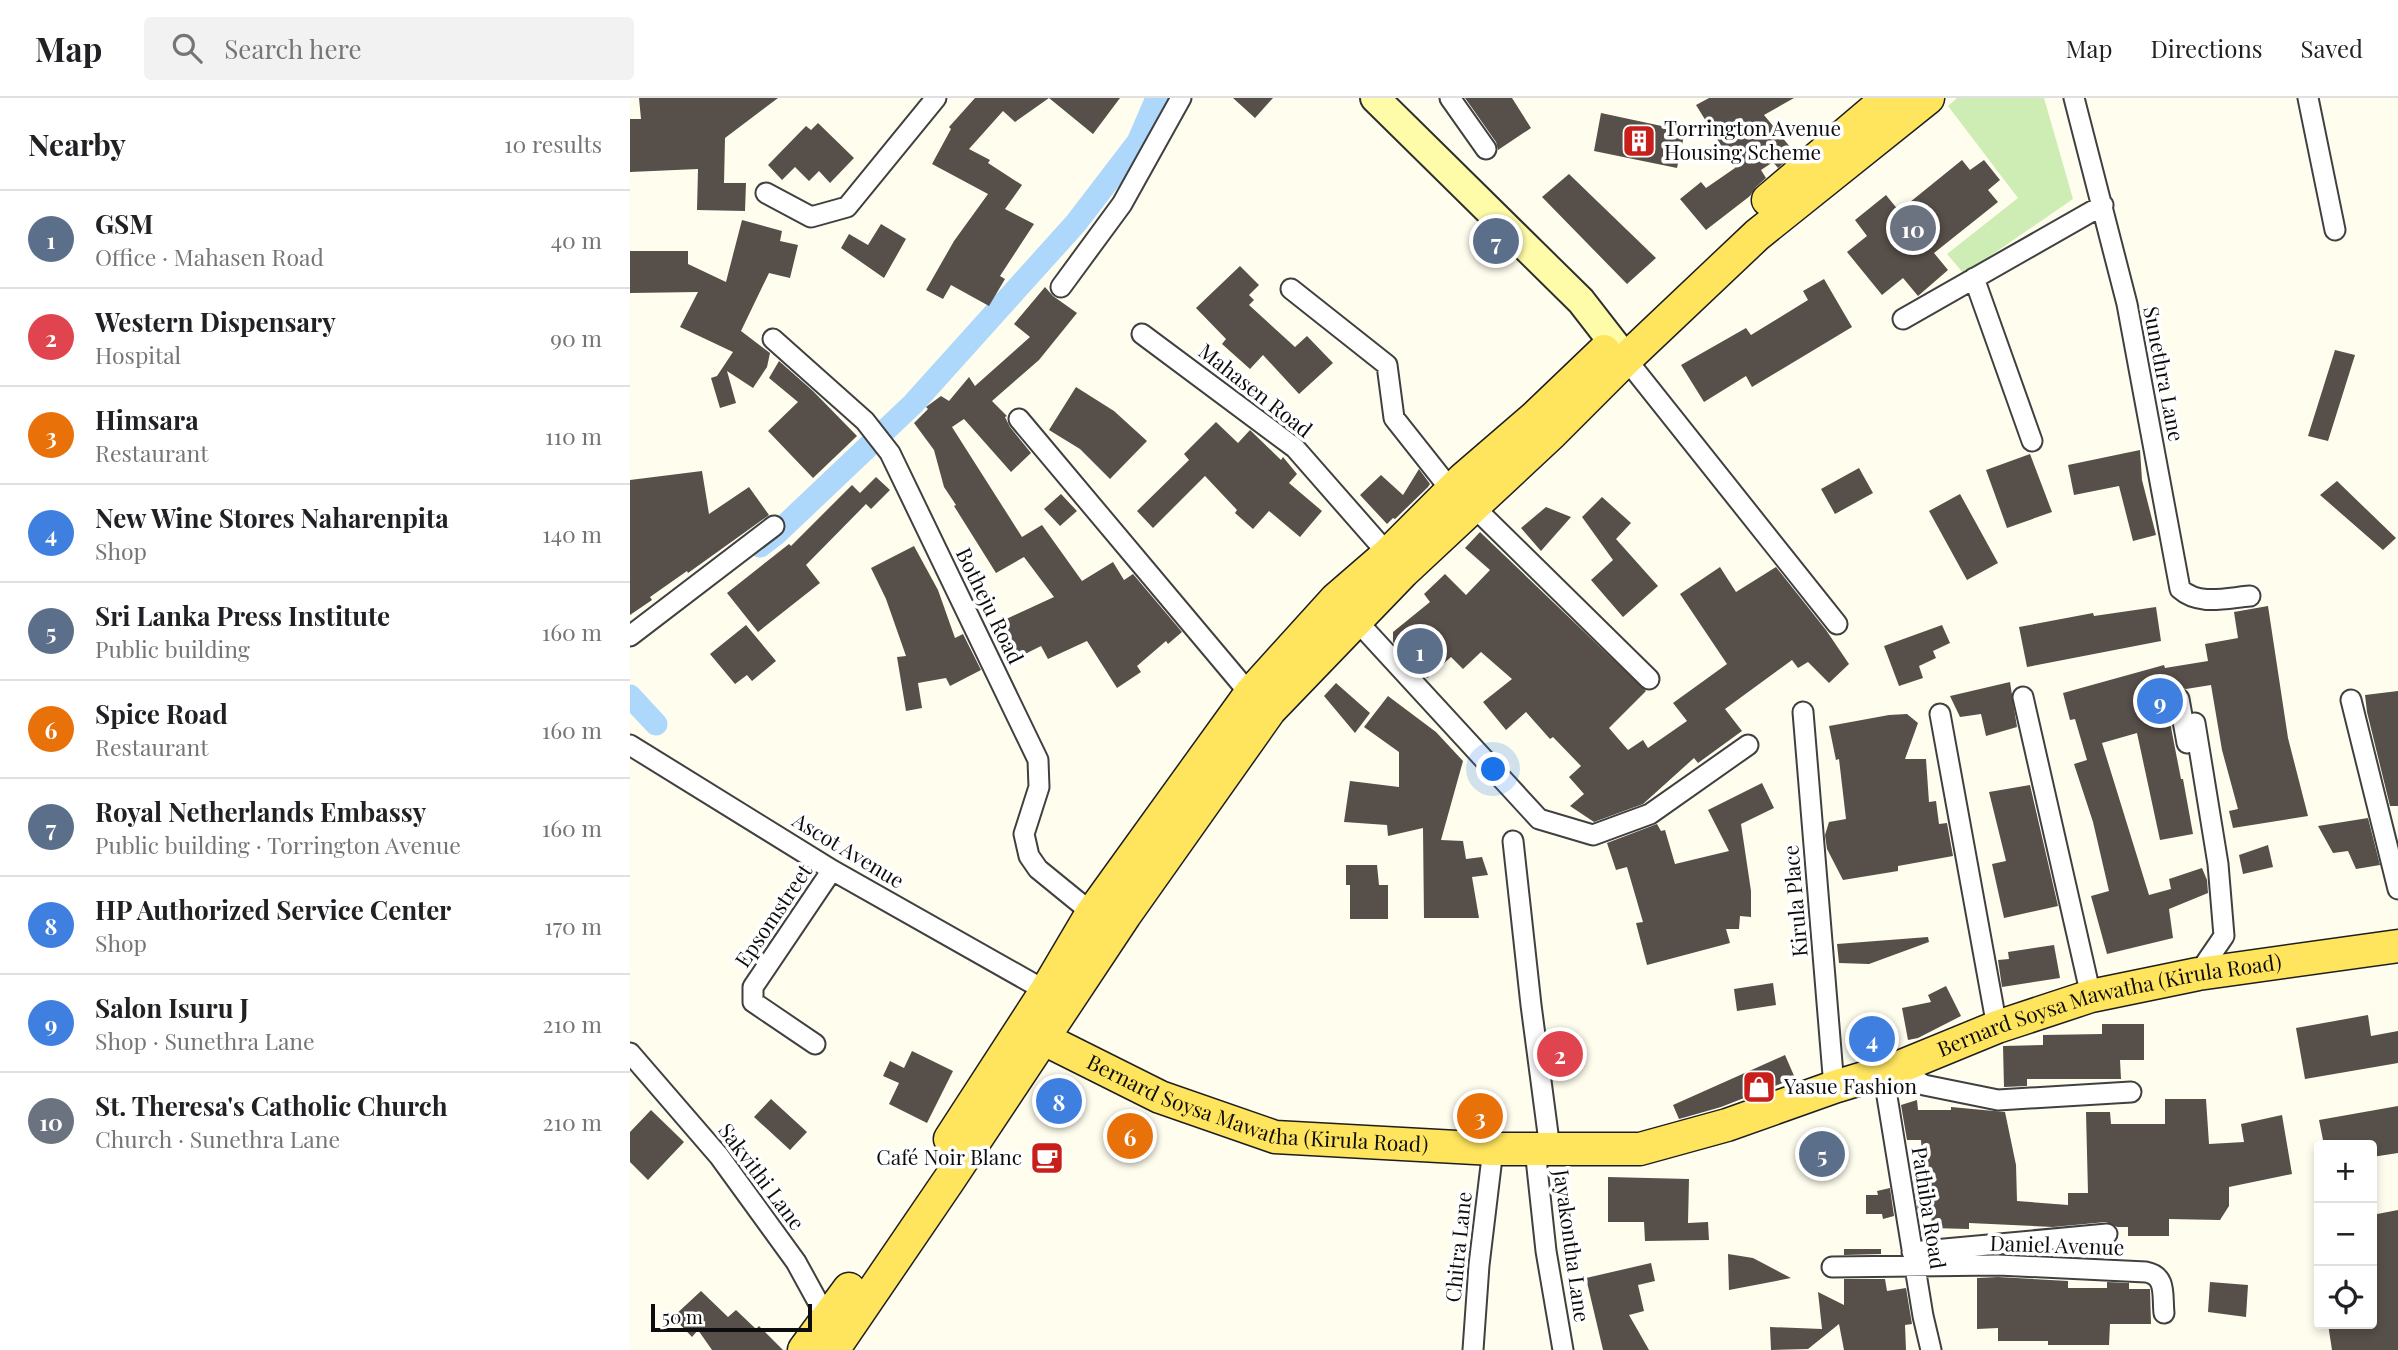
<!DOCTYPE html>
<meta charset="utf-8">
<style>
:root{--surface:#fff;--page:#f2f2f2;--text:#202124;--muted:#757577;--line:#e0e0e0;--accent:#d93025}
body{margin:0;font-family:"Playfair Display",serif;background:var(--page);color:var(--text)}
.controls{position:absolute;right:21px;bottom:21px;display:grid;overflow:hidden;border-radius:7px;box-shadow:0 4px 10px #0003}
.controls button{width:63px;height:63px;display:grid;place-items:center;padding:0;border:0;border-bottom:2px solid var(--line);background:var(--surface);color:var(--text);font:35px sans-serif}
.scale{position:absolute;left:21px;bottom:18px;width:161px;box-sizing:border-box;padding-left:7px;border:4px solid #0d0d0d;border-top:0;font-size:19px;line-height:24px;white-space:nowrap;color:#0d0d0d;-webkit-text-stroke:5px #fff;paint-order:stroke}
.you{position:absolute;left:864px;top:672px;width:24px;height:24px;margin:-18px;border:5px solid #fff;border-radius:50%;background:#1a73e8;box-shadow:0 0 0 10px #1a73e833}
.badge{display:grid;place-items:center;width:46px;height:46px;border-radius:50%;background:var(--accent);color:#fff;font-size:23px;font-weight:700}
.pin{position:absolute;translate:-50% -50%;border:4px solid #fff;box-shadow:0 2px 7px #0006}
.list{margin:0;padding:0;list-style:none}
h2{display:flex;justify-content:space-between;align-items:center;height:91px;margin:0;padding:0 28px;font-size:30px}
h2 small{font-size:23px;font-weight:400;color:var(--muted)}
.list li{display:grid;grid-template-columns:46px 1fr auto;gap:21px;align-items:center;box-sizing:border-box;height:98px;padding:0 28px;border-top:2px solid var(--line)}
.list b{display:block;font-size:26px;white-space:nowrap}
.list p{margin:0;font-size:23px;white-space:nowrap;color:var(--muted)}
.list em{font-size:23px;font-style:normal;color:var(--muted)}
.icon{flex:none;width:38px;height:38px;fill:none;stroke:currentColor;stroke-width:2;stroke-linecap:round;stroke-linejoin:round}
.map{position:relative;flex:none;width:1768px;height:1252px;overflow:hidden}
header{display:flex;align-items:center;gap:42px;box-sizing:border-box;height:98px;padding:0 35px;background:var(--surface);border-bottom:2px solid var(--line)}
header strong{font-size:33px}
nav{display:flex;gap:38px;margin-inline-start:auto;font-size:24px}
.search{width:490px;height:63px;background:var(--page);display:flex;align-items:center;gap:18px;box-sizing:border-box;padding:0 24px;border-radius:7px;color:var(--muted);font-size:26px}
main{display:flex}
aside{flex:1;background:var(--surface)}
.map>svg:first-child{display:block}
.green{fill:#cdedb4}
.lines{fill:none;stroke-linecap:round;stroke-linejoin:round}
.canal{stroke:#aed8fb;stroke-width:23}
.building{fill:#574f49}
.minor-casing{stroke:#404040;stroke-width:23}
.secondary-casing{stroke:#2f2f2f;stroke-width:32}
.primary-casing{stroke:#1e1e1e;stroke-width:35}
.minor{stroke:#fff;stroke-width:19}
.secondary{stroke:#fffca9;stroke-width:28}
.primary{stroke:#ffe45e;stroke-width:32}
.labels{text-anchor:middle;stroke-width:7;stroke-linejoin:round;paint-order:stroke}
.poi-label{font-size:21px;fill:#0d0d0d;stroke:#fff;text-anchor:start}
.street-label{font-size:21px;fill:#0d0d0d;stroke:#fff}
</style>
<header>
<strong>Map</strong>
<div class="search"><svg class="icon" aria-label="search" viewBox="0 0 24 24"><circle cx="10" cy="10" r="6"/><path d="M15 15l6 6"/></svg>Search here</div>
<nav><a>Map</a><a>Directions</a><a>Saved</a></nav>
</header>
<main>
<aside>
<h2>Nearby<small>10 results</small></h2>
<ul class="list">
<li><span class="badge" style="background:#5c6f8a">1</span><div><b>GSM</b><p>Office · Mahasen Road</p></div><em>40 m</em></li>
<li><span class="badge" style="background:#e0444e">2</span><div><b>Western Dispensary</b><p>Hospital</p></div><em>90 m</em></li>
<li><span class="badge" style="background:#e8710a">3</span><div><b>Himsara</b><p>Restaurant</p></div><em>110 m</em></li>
<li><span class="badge" style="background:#3f7fe0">4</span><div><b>New Wine Stores Naharenpita</b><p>Shop</p></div><em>140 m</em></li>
<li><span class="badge" style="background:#5c6f8a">5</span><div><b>Sri Lanka Press Institute</b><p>Public building</p></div><em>160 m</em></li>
<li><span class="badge" style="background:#e8710a">6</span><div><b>Spice Road</b><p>Restaurant</p></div><em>160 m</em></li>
<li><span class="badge" style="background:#5c6f8a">7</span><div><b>Royal Netherlands Embassy</b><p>Public building · Torrington Avenue</p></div><em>160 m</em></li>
<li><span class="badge" style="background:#3f7fe0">8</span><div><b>HP Authorized Service Center</b><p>Shop</p></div><em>170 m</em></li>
<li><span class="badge" style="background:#3f7fe0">9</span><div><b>Salon Isuru J</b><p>Shop · Sunethra Lane</p></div><em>210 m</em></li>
<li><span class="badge" style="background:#6b7280">10</span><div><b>St. Theresa's Catholic Church</b><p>Church · Sunethra Lane</p></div><em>210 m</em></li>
</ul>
</aside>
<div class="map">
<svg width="1768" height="1252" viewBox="0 0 1768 1252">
<rect width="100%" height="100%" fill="#fffdee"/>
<!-- green -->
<path class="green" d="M1327 0H1414L1443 101 1334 176 1317 156 1388 100 1318 8Z"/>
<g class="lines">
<!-- canal -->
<path class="canal" d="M130 448 147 435 283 306 446 125 508 44 527 0
M0 598 26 626"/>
</g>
<!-- building -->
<path class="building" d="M9 0H148L95 40 94 85H116L115 113 67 112 68 71 0 74V21H11Z
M345 0H419L385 24 373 13 339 51 360 62 358 65 392 87 375 111 404 126 370 178 375 181 359 208 321 187 313 201 296 192 324 143 358 96 302 66 321 31 319 29Z
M419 0H490L463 36Z
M603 0H643L625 20Z
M835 0H882L901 30 868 52 866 44Z
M1079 0H1164L1134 17 1165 55 1148 70 1143 64 1131 72 1136 80 1126 89 1120 98 1076 132 1050 101 1071 84 1076 90 1105 70 1066 7Z
M971 15 1055 33 1047 70 964 53Z
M188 25 224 60 200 85 189 73 179 83 165 69 152 82 138 67 176 28 181 32Z
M1332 62 1340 72 1354 62 1370 82 1358 92 1368 104 1304 155 1318 172 1288 198 1273 180 1252 197 1217 154 1237 138 1225 122 1256 97 1269 113Z
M939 76 1026 160 997 186 912 99Z
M112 122 152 133 150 143 168 147 160 180 139 175 111 233 140 255 137 269 123 290 97 273 106 305 90 310 81 280 87 278 103 254 50 229 68 194 0 195V153H58V166L96 184Z
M251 126 276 141 254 180 211 150 219 136 238 147Z
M610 168 629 187 619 197 624 202 619 207 665 249 677 238 703 265 669 296 633 257 620 271 592 246 596 241 566 210Z
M1194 181 1222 229 1122 289 1116 278 1074 304 1051 267 1116 230 1121 237 1178 202 1173 193Z
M415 189 423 198 447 215 409 262 362 303 377 318 375 319 380 329 401 355 381 374 334 321 322 329 392 439 412 427 452 483 483 464 494 482 503 476 552 534 538 546 536 543 507 568 511 574 487 590 457 543 418 561 411 548 389 559 372 523 424 499 394 459 366 475 324 408 326 407 314 389 304 352 284 325 298 311 296 309 311 298 319 303 339 279 345 288 400 239 384 226Z
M1705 252 1725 257 1698 343 1678 338Z
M149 263 183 293 227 338 183 380 138 333 168 304 139 280Z
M446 289 484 313 517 343 480 381 450 351 419 332Z
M586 324 608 345 620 332 651 362 653 359 667 376 659 385 692 413 670 439 639 413 623 431 605 415 607 412 575 378 523 430 507 413 559 362 554 356Z
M1510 352 1512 382 1526 437 1503 443 1489 388 1444 397 1438 367Z
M1400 356 1422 414 1377 430 1356 372Z
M1229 370 1243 395 1205 416 1191 391Z
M789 371 800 386 798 389 765 421 763 420 757 426 730 397 751 377 773 397Z
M72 373 79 416 119 389 139 417 58 475 57 473 20 499 22 502 0 517V382Z
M246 379 260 392 241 411 236 406 176 467 190 485 128 534 97 495 159 446 161 448 222 387 230 395Z
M1707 383 1766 440 1753 452 1690 397Z
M431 396 447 413 430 428 414 411Z
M1330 396 1368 465 1337 482 1299 413Z
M972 399 1001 425 986 441 1028 488 993 519 961 482 983 462 952 419Z
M916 409 941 419 911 453 891 430Z
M850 434 1016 593 979 630 998 652 1013 642 1018 650 1057 623 1043 605 1097 566 1050 496 1090 469 1106 494 1146 469 1196 532 1219 566 1199 585 1178 564 1168 570 1162 562 1095 611 1112 633 1068 665 1064 660 1013 706 964 724 940 708 954 696 939 679 951 668 923 639 920 641 896 614 876 632 853 604 882 581 851 554 833 571 821 559 797 580 763 544V534L800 504 794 496 815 476 836 497 860 472 835 450Z
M284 448 308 492 325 540 333 536 351 572 320 588 316 580 288 585 292 610 276 613 267 559 276 558 256 501 241 470Z
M1638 508 1658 640 1678 718 1603 730 1599 713 1608 711 1592 652 1581 587 1556 591 1547 589 1542 591 1538 594V614L1551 681H1553L1563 736 1530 742 1507 635 1472 645 1519 797 1541 791 1539 781 1572 770 1577 782 1578 795 1539 811 1543 840 1477 856 1461 798 1479 793 1463 724 1444 666 1457 662 1445 621 1440 622 1433 595 1534 567 1535 570 1578 563 1575 546 1608 540 1604 514Z
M1526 509 1531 543 1397 569 1389 529 1463 515 1464 518Z
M116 527 146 563 122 583 117 577 105 586 80 556Z
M1312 527 1320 545 1303 553 1306 560 1289 568 1293 580 1269 588 1254 548Z
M1380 584 1387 629 1356 638 1351 616 1330 619 1320 598Z
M706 585 740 615 725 635 694 598Z
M1768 593V708H1760L1737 614 1735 597Z
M758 598 806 634 833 663 811 742 833 743 836 761 852 759 858 777 842 779 849 820H794L793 730 758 738 757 727 714 724 720 683 769 689V654L734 629Z
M1277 616 1288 625 1275 661H1296L1299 704 1306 703 1309 726 1317 725 1323 758 1268 768V773L1213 782 1197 751 1195 737 1199 724 1216 721 1209 661 1206 662 1199 628 1259 617Z
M1132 685 1144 710 1111 726 1121 793V819L1110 818 1109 831H1096L1100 845 1017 867 1006 825 1013 824 997 769 986 772 977 745 1027 726 1031 733 1035 732 1045 766 1099 753 1078 712Z
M1400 687 1428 808 1374 820 1362 766 1376 763 1359 694Z
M1738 720 1750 767 1726 771 1718 753 1703 755 1688 728Z
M1638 747 1643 769 1613 776 1609 757Z
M716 767H747L749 787H758V821H720V787H716Z
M1298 839 1299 844 1239 866 1209 865 1207 846Z
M1424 847 1430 880 1372 889 1368 862 1379 861 1378 854Z
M1143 885 1146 907 1107 913 1104 891Z
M1316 888 1331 918 1288 940 1278 942 1272 910 1301 904 1298 897Z
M1738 917 1741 938 1768 933V965L1675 981 1666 930Z
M1472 926H1514V962H1490L1491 981H1397V988L1374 989 1373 948 1413 947V937L1472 936Z
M282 953 323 973 297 1025 259 1006 269 985 253 978 260 963 274 970Z
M1155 957 1165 980 1091 1009 1049 1021 1043 1007Z
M141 1001 177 1034 160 1052 124 1019Z
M1535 1001H1576L1579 1046 1614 1044 1611 1026 1652 1017 1662 1076 1599 1089V1108L1590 1122 1539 1121V1138H1498V1129H1487L1476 1124 1423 1129 1339 1125V1131L1301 1130 1302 1111 1288 1113 1283 1082 1293 1070 1291 1042H1277L1271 1007 1287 1002 1288 1012H1321V1009L1375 1014 1386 1067 1387 1103 1438 1107V1095H1458L1456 1014H1480L1481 1026H1535Z
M1768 1008V1055L1742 1059V1047H1694L1689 1022Z
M21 1012 54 1044 18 1082 0 1064V1034Z
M1179 1039 1203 1040 1202 1074 1177 1073Z
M978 1079 1059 1081 1058 1125 1078 1124 1079 1142 1015 1143 1014 1124H978Z
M1260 1090 1264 1118 1253 1121 1252 1116H1236V1097H1248L1247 1093Z
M1768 1112V1252H1702L1698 1226H1742V1117Z
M1214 1151H1251V1156L1214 1157Z
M1098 1156 1123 1160 1161 1180 1099 1192Z
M1021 1165 1025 1183 1008 1187 1014 1213 999 1217 1019 1252H973L956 1180Z
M1368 1179 1438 1183V1190H1477V1184L1499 1185V1191H1520L1521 1226H1480L1479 1247H1418V1243H1368V1230L1347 1231V1180Z
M1214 1181H1255L1257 1193 1276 1190 1282 1226 1275 1227 1276 1252H1214L1209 1226 1178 1251 1141 1252 1140 1229 1192 1231 1188 1194 1214 1207Z
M1580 1184 1618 1187 1616 1219 1578 1214Z
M71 1193 98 1219 106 1212 126 1231 129 1228 153 1252H82L68 1232 62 1239 43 1219Z"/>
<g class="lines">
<defs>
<path id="minor" d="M820 0 856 51
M1444 0 1497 206 1550 491C1569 508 1596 500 1620 498
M1678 0 1705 132
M136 95 181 119 217 109 306 0
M1344 180 1402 343
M431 189 492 106 551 0
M661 191 757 267 764 320 821 392
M1273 221 1473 107
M512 236 665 350 758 456
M143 241 235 323 260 355 408 662 409 689 394 736 399 758 408 771 462 815
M996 261 1207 526
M389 321 620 596
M844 409 1019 581
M726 522 909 721 963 737 1020 716 1118 647
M0 538 144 428
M1393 599 1461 898
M1549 601 1557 645
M1721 602 1768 791
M1173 614 1204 989
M1310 616 1367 929
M1565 625 1588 766 1594 838 1568 876
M0 647 202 772 416 893
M883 743 901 907 920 1051
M185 946 123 904V889L202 772
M0 955 89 1058 166 1164 200 1226
M1267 970 1294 987 1368 1002 1501 994
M1253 974 1293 1218 1301 1252
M905 1051 916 1153 933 1252
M1282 1154 1477 1136
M1202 1169 1368 1167 1516 1174C1537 1178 1532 1197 1534 1215
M843 1252 849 1167 863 1051"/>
<path id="secondary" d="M745 0 951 203 996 261"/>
<g id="primary">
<path d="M1138 102 1258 0"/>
<path id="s1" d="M397 929 412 940 530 999 645 1039 863 1051H1010L1097 1027 1204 989 1267 970 1367 929 1461 898 1568 876 1768 848"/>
<path d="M320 1041 416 893 462 815 620 596 706 501 758 456 833 381 905 319 974 253"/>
<path d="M174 1252 219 1191"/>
<path d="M203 1252 319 1082 495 817 640 612 773 474 922 335 996 261 1127 137 1298 0"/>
</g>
</defs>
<!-- minor casing -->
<use href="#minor" class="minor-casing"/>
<!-- secondary casing -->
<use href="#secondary" class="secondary-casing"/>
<!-- primary casing -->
<use href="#primary" class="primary-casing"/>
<!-- minor -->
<use href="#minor" class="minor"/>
<!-- secondary -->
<use href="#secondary" class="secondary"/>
<!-- primary -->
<use href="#primary" class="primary"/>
</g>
<!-- icons -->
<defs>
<symbol id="building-square" viewBox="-11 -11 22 22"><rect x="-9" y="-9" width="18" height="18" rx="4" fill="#c81f1a" stroke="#fff"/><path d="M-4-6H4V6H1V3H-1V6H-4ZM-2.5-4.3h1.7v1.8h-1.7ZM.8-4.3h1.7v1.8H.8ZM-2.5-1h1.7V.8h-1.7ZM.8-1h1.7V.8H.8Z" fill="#fff"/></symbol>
<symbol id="shop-square" viewBox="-11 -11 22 22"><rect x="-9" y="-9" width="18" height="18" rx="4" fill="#c81f1a" stroke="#fff"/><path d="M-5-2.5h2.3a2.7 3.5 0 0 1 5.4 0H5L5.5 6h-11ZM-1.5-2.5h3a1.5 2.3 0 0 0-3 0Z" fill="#fff"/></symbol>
<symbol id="cafe-square" viewBox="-11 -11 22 22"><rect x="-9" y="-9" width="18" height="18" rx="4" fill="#c81f1a" stroke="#fff"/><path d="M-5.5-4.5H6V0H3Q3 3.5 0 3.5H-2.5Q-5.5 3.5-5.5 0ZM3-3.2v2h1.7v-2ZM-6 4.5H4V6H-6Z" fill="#fff"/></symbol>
</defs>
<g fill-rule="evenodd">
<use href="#building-square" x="990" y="24" width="38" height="38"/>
<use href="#shop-square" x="1110" y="970" width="38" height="38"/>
<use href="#cafe-square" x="398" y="1041" width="38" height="38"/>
</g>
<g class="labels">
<!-- poi labels -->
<g class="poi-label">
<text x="1034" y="38">Torrington Avenue<tspan x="1034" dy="24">Housing Scheme</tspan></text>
<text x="1154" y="996">Yasue Fashion</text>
<text x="392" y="1067" text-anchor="end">Café Noir Blanc</text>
</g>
<!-- street labels -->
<g class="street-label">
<text transform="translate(1533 276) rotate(79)" y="7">Sunethra Lane</text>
<text transform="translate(625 293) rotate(38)" y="7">Mahasen Road</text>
<text transform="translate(359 508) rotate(64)" y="7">Botheju Road</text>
<text transform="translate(218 753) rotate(31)" y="7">Ascot Avenue</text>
<text transform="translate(1166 803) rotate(-95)" y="7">Kirula Place</text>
<text transform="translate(144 818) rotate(-56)" y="7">Epsomstreet</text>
<text dy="7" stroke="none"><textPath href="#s1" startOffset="1130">Bernard Soysa Mawatha (Kirula Road)</textPath></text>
<text dy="7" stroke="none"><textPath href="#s1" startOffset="248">Bernard Soysa Mawatha (Kirula Road)</textPath></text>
<text transform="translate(131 1079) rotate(53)" y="7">Sakvithi Lane</text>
<text transform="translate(1298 1110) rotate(81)" y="7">Pathiba Road</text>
<text transform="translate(941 1148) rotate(82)" y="7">Jayakontha Lane</text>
<text transform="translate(1427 1148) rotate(2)" y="7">Daniel Avenue</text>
<text transform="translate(829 1149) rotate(-84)" y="7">Chitra Lane</text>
</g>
</g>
</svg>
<div class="controls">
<button>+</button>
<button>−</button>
<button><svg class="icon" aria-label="locate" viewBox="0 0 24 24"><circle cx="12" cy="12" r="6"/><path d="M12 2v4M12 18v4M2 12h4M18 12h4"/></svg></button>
</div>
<div class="scale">50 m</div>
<div class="you"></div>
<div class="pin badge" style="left:790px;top:553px;background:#5c6f8a">1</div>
<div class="pin badge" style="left:930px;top:956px;background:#e0444e">2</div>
<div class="pin badge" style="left:850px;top:1018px;background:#e8710a">3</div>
<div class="pin badge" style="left:1242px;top:941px;background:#3f7fe0">4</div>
<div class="pin badge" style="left:1192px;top:1056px;background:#5c6f8a">5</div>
<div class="pin badge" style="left:500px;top:1038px;background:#e8710a">6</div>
<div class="pin badge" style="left:866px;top:143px;background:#5c6f8a">7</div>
<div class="pin badge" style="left:429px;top:1003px;background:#3f7fe0">8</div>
<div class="pin badge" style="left:1530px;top:603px;background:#3f7fe0">9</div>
<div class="pin badge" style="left:1283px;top:130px;background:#6b7280">10</div>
</div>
</main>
